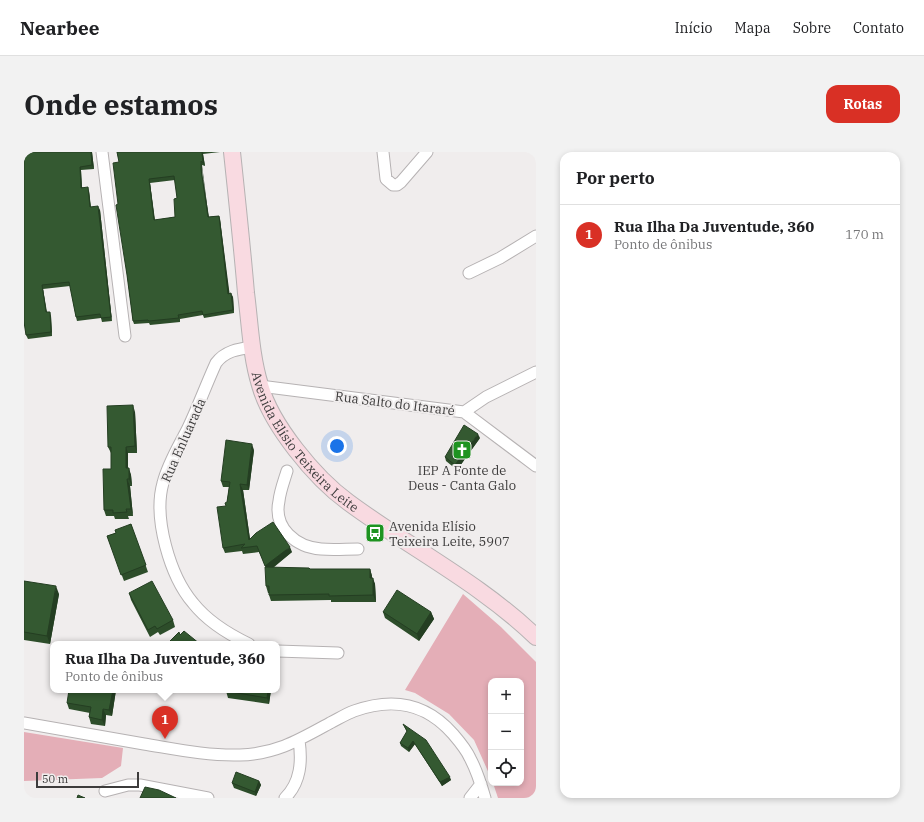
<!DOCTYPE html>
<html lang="pt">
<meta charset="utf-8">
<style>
:root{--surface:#fff;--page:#f2f2f2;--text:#202124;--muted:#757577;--line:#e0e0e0;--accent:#d93025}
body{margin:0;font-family:"IBM Plex Serif",serif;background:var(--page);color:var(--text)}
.controls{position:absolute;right:12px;bottom:12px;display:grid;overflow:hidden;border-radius:8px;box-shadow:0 2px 6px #0003}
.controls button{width:36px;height:36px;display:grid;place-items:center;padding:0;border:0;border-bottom:1px solid var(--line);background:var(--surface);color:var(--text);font:20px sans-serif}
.scale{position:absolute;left:12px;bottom:10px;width:103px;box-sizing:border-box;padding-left:4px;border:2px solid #3d3c3c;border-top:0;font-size:11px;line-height:14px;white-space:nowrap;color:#3d3c3c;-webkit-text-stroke:3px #f0eded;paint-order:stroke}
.you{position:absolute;left:313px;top:294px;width:14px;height:14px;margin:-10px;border:3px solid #fff;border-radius:50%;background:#1a73e8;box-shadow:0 0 0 6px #1a73e833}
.badge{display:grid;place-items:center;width:26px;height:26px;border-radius:50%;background:var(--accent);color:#fff;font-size:13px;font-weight:700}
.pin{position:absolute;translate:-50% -33px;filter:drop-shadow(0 1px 2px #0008)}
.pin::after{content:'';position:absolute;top:21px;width:14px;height:12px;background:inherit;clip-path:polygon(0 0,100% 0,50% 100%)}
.popup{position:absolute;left:26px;top:489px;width:230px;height:52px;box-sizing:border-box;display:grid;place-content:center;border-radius:8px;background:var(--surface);filter:drop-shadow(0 1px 3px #0005);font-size:13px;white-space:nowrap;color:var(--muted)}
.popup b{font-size:15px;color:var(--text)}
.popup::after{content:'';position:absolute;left:50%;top:100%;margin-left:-8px;border:8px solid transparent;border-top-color:var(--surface)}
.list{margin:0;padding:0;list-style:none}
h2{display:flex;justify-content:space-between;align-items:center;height:52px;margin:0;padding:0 16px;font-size:17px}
h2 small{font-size:13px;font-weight:400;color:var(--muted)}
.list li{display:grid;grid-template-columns:26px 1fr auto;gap:12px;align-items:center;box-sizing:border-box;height:60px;padding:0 16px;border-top:1px solid var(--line)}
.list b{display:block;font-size:15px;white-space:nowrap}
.list p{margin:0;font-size:13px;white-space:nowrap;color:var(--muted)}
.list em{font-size:13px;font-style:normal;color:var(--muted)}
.icon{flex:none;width:22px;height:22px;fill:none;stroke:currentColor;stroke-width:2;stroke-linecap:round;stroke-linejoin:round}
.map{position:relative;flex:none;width:512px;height:646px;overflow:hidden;border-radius:12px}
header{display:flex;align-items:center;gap:24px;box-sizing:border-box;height:56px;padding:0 20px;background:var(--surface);border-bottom:1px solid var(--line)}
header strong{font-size:19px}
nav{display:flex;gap:22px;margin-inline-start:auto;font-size:14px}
.intro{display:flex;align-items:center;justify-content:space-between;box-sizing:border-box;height:96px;padding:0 24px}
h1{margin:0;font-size:28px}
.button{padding:10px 18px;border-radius:12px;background:var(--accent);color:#fff;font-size:14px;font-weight:700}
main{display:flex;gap:24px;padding:0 24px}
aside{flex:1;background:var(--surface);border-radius:12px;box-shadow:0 2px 6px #0003}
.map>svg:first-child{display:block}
.green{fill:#e4aeb7}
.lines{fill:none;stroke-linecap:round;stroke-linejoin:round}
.street-casing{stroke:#b6b2b3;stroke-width:13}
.secondary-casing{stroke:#b6b2b3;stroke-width:18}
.street{stroke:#fff;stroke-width:11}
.secondary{stroke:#f9dae1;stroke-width:16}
.wall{fill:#2d4d2a;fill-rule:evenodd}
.shaded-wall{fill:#243e22}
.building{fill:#345931;stroke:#243e22;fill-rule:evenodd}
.labels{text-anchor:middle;stroke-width:4;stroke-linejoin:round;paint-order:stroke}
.street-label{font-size:13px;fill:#3d3c3c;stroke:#f0eded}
.poi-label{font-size:13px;fill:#3d3c3c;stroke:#f0eded}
</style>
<header>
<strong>Nearbee</strong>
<nav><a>Início</a><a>Mapa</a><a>Sobre</a><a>Contato</a></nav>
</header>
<div class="intro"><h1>Onde estamos</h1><a class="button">Rotas</a></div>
<main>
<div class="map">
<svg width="512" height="646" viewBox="0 0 512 646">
<rect width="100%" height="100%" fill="#f0eded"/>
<!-- green -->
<path class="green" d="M439 442 477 475 512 510V646H474L469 631H497V529H467V626L450 588 425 562 391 541 381 538Z
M0 580 99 596 97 614 78 626 0 629Z"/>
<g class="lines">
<defs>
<path id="street" d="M78 0 101 184
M359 0 362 27 369 33H373L377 30 403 0
M445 121 476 106 512 84
M236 234 440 260 512 314
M440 260 462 245 512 220
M263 319C260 329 256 339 255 349 249 376 272 395 297 397 309 398 322 397 334 397
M225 492C204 482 184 470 169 451 146 424 129 366 139 331 144 311 155 294 164 276 174 255 182 233 192 211 201 199 214 197 228 195
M253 499 314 501
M0 571C40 578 80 585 120 592 151 597 183 604 216 603 252 602 275 588 306 571 314 567 322 562 330 559 369 545 402 551 429 582 435 589 442 597 446 606 453 619 457 632 461 646
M81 639 104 633H116L184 646
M261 646C277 630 278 609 275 588
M446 646 457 632"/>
<g id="secondary">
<path id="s1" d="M208 0C213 47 218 94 222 141 226 172 227 204 236 233 247 273 291 326 324 350 386 396 456 431 512 485"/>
</g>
</defs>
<!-- street casing -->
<use href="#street" class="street-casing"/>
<!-- secondary casing -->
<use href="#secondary" class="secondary-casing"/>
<!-- street -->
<use href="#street" class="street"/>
<!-- secondary -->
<use href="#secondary" class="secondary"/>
</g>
<!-- wall -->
<path class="wall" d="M0 0H68L70 17 57 18 58 35 65 39 67 55 76 58 88 169 78 170 77 166 53 169 52 165 46 134 19 137 23 160 27 164 28 184 4 187 2 183 1 174H0Z
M93 0H196L179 2 181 14 178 13V21L185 65 195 64 196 67 205 142 209 145 210 161 180 166 179 163 156 167V170L126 173 125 171 110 172 109 169 94 52 95 10ZM151 28 153 46 151 65 131 68 126 31Z
M111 260 113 301H104V316L107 323 108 334H106L109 364H104L105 367H91L90 364H82L80 358 87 317V301L84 295Z
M456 286 433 318 422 309 421 305Z
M230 298 225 338H219L226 387 268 400 249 416 286 417H346L348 424V426L351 432 352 450H307V448L247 449 245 443V441H244L242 434V415L235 400 219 402 218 399 201 401 199 396 202 354 203 350 205 335H199L197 329Z
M107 372 124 420 100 429 83 384 92 381Z
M0 429 35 442 26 492 0 488Z
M105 441 149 468 151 475 136 483 134 480 126 485 107 448Z
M359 460H407L410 467 395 489 361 466Z
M92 538 88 564 82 563 81 574 67 572 65 565 66 561 45 557 43 551Z
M202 538H247L245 552 204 546 202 539Z
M379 572 427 628 418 634 391 592 385 600 377 594 376 591 383 580Z
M235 629 237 633 232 644 210 636 208 631Z"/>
<!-- shaded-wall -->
<path class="shaded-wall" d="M67 0H68L70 17 68 13Z
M178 0 179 2 181 14 179 11Z
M177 9 178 13 185 68 184 65Z
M56 15 57 18 58 39 57 36Z
M125 27 126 31 131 71 130 68Z
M64 35 65 39 67 59 66 55Z
M74 54 76 58 88 169 87 165Z
M195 64 196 67 206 145 204 142Z
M18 133 19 137 23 164 22 160Z
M207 141 209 145 210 161 209 158Z
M26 160 27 164 28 184 27 180Z
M109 253 111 260 113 301 111 294Z
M454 282 456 286 433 318 431 313Z
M228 292 230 298 225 338 223 333Z
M102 295 104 301V323L102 316Z
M105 316 107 323 108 334 105 327Z
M103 327 106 334 109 364 107 357Z
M216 332 219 338 227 394 225 388Z
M266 395 268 400 243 420 241 414Z
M346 417 348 424V432L346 426Z
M349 426 351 432 352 450 349 443Z
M32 434 35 442 26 492 23 484Z
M407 460 410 467 395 489 393 482Z
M89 538H92L88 564 85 558Z
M244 538H247L245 552 243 546Z
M79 557 82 563 81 574 78 568Z
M389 589 391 592 385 600 384 596Z
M426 625 427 628 418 634 416 630Z
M235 629 237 633 232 644 231 640Z"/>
<!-- building -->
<path class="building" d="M0 0H67L68 13 56 15 57 36 64 35 66 55 74 54 87 165 77 166 76 162 52 165 45 130 18 133 22 160H26L27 180 2 183 0 170Z
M93 0H178L179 11 177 9V17L184 65 195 64 204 142 207 141 209 158 179 163 178 159 154 163 155 166 125 169 124 168 109 169 103 123 92 53 94 52 89 11 95 10ZM150 24 153 46 150 47 151 65 130 68 125 27Z
M109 253 111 294 102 295V316H105V327H103L107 357H102L103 360 89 361V358H80L79 317H87V295H84L83 254Z
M440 273 454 282 431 313 421 305Z
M202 288 228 292 223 333 216 332 225 388 232 381 249 370 266 395 241 414 233 394 217 396 221 392 199 396 193 355 202 354 201 351 203 350 206 330 197 329Z
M107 372 122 413 97 423 83 384 92 381 91 378Z
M241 415 285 416 286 417H346V426H349V443L305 444V442L245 443V434H242Z
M0 429 32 434 23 484 0 480Z
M128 429 149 468 133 477 131 474 124 478 105 441Z
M373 438 407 460 393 482 359 460Z
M160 479 176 492H149L146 489 155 480 156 483Z
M45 538H89L85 558 79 557 78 568 65 565 67 555 43 551Z
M202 538H244L243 546 202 539Z
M379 572 402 588 426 625 416 630 389 589 384 596 376 591 383 579Z
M212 620 235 629 231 640 208 631Z
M121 635 135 638 152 646H116Z
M54 643 61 646H53Z"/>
<!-- icons -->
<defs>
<symbol id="church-square" viewBox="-11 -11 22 22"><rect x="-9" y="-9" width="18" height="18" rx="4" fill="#1e9320" stroke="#f0eded"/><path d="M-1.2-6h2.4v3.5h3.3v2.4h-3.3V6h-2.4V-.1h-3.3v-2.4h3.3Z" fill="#fff"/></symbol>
<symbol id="bus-square" viewBox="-11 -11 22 22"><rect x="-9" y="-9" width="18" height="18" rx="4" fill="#1e9320" stroke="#f0eded"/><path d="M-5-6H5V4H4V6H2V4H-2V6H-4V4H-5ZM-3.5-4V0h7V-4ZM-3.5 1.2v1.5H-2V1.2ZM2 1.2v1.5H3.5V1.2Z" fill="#fff"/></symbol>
</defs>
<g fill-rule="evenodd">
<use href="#church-square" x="427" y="287" width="22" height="22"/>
<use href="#bus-square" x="340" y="370" width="22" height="22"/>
</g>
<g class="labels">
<!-- street labels -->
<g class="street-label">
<text transform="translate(371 251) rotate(7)" y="5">Rua Salto do Itararé</text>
<text dy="5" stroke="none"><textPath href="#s1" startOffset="308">Avenida Elísio Teixeira Leite</textPath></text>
<text transform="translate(159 288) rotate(-66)" y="5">Rua Enluarada</text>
</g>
<!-- poi labels -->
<g class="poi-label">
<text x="438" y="323">IEP A Fonte de<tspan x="438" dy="15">Deus - Canta Galo</tspan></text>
<text x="365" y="379" text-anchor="start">Avenida Elísio<tspan x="365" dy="15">Teixeira Leite, 5907</tspan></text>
</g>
</g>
</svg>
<div class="controls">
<button>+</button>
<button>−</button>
<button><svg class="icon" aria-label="locate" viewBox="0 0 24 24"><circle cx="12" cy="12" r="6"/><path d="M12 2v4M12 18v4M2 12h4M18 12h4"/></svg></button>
</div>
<div class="scale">50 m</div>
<div class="you"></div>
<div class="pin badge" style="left:141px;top:587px">1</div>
<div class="popup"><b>Rua Ilha Da Juventude, 360</b>Ponto de ônibus</div>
</div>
<aside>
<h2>Por perto<small></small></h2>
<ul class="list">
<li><span class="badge">1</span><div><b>Rua Ilha Da Juventude, 360</b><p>Ponto de ônibus</p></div><em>170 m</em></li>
</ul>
</aside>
</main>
